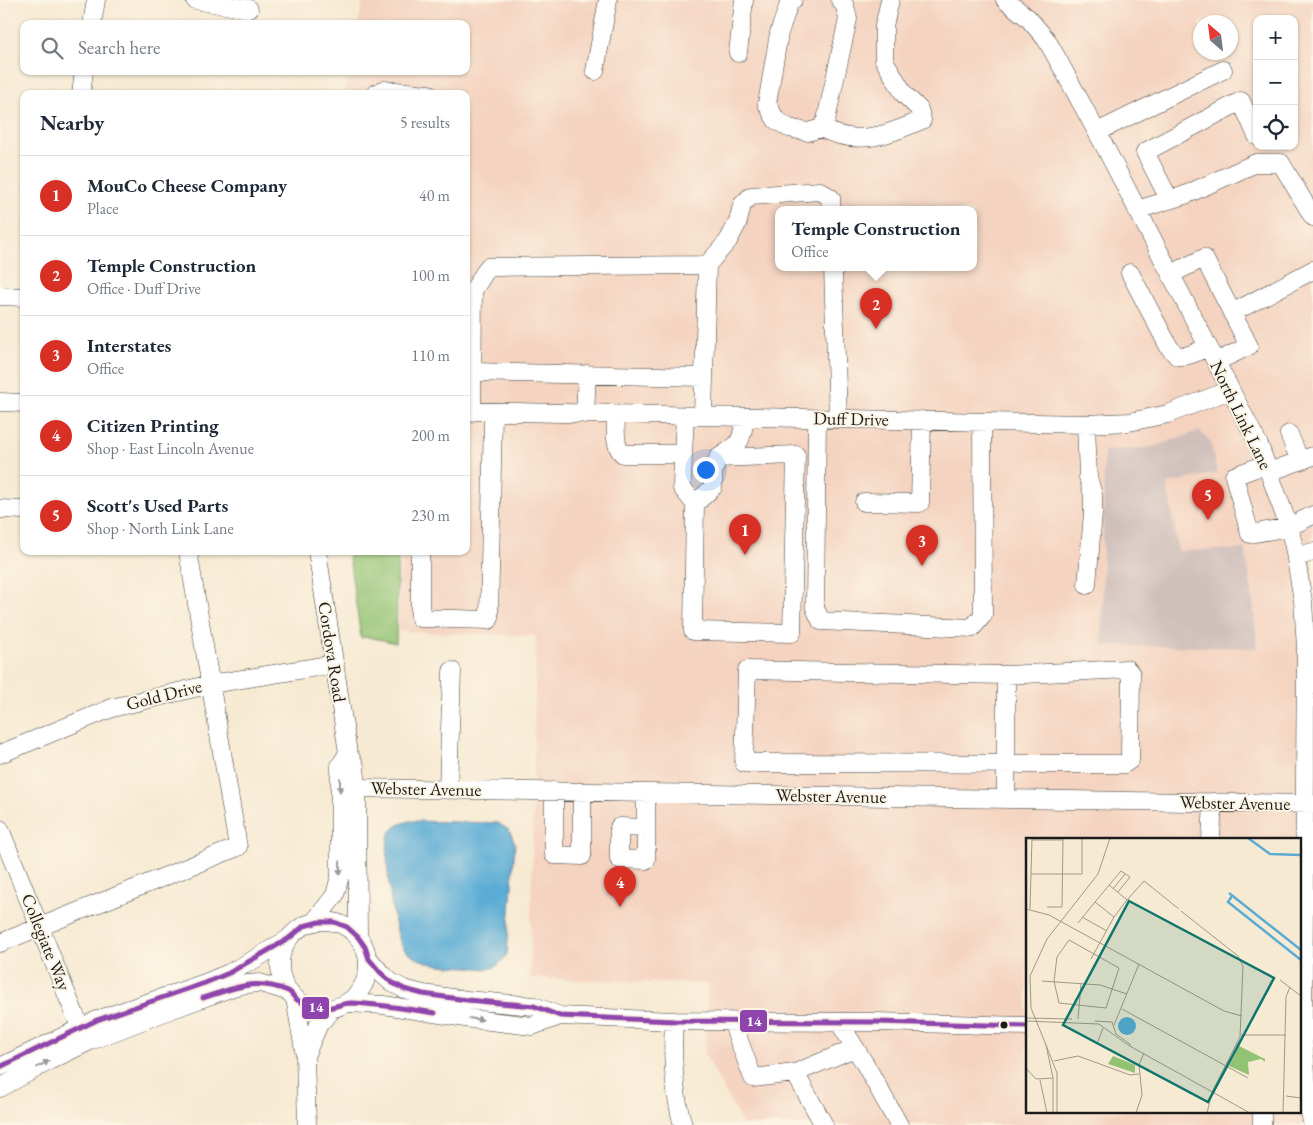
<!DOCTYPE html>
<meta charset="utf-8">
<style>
:root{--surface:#fff;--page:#f2f2f3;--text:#1f2937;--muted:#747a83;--line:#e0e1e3;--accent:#d93025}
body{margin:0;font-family:"EB Garamond",serif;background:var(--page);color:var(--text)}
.controls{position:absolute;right:15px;top:15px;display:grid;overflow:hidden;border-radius:10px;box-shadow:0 1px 4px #0004}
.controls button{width:45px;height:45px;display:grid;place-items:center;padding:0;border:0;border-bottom:1px solid var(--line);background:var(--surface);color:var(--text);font:25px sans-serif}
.compass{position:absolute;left:1193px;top:15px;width:45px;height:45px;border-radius:50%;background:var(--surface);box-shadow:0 1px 4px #0004;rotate:332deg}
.you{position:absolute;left:705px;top:469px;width:18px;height:18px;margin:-12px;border:4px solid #fff;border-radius:50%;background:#1a73e8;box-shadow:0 0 0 8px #1a73e833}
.badge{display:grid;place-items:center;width:32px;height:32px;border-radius:50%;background:var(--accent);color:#fff;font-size:16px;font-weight:700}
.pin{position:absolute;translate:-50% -41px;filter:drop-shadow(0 1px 2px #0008)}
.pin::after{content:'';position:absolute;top:26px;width:18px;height:15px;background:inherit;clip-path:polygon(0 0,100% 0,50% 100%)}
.popup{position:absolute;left:775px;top:206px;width:202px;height:65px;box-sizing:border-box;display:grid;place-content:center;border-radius:10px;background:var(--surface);filter:drop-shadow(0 1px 4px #0005);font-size:16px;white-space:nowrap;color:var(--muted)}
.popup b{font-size:19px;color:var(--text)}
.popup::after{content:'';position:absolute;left:50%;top:100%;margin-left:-10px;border:10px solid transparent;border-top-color:var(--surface)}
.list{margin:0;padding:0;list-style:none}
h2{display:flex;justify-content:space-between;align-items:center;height:65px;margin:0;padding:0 20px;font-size:21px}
h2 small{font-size:16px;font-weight:400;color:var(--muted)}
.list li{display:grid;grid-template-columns:32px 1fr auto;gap:15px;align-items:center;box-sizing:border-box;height:80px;padding:0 20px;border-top:1px solid var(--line)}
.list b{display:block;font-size:19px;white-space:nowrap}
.list p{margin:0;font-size:16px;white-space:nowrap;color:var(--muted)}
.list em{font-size:16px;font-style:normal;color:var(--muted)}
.icon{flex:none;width:28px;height:28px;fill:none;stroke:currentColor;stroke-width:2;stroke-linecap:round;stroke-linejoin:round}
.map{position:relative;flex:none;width:1313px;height:1125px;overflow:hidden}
.search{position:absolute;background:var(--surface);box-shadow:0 1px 4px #0004;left:20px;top:20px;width:450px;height:55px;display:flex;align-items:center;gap:12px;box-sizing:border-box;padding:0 18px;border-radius:10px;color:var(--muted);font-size:19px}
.panel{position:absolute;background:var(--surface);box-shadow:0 1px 4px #0004;left:20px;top:90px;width:450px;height:465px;border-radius:10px}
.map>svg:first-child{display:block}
.built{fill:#f4d3c0;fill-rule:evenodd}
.industrial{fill:#d0c0bc}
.green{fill:#92c372;stroke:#577047}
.water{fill:#5aacd5;stroke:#3b6478}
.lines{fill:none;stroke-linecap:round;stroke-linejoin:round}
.minor-casing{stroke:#3d3b37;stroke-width:19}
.minor{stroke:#fff;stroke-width:18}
.bus-1-casing{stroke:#fcf5e5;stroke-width:9}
.bus-1{stroke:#8e44ad;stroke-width:5}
.oneway{fill:#999}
.bus-dot{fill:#1c1c1c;stroke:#fcf5e5;stroke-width:2}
.labels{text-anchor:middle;stroke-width:4;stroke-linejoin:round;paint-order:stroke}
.street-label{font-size:18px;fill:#1c1c1c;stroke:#fcf5e5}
.inset-river{fill:none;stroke:#5aacd5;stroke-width:2.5}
.inset-road{fill:none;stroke:#9f988a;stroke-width:1}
.view{fill:#0f766e;fill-opacity:0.15;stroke:#0f766e;stroke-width:2.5}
.inset-edge{fill:none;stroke:#1c1c1c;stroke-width:2.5}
.line-badge{stroke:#fcf5e5;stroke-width:2}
.badge-label{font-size:14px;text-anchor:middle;font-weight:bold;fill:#fff}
</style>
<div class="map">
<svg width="1313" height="1125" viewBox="0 0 1313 1125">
<rect width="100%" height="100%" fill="#fcf5e5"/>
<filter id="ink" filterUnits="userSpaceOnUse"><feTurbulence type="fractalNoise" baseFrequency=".02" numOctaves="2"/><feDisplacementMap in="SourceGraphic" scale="10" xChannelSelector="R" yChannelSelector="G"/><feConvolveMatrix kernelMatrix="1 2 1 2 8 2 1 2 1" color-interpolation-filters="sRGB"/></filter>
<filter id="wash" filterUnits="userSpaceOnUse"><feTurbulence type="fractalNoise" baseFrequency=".0096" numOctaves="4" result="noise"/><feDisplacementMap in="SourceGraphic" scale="20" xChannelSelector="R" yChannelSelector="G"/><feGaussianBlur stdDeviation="1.12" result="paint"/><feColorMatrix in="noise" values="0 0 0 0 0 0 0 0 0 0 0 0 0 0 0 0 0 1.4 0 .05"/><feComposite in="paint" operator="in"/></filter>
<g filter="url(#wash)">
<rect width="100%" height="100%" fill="#f7ead3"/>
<!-- built -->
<path class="built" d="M363 0H1313V1125H743L704 1053 708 984 530 978 536 636 398 631 401 551H466V94H344L348 71H466V24H358ZM1257 19H1294V146H1257ZM1200 22H1230V52H1200ZM778 210H974V268H778ZM1027 839H1299V1111H1027Z"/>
<!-- industrial -->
<path class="industrial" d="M1199 431 1210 441 1217 473 1167 484 1178 551 1245 549 1253 599 1257 648 1102 645 1104 451 1145 448 1159 445Z"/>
<!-- green -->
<path class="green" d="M348 551H373V554H398L396 643 368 637 361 638Z"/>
<!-- water -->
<path class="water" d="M410 821 498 823 509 830 515 843 507 954C495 973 488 969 468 967 446 966 424 966 406 951 393 941 383 852 389 835 393 826 402 823 410 821Z"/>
</g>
<g filter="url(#ink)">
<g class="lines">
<defs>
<path id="minor" d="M195 0 249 9
M793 0 789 4 779 33 767 104 776 120 789 128 808 132 821 128 826 120 848 19 845 6 840 0
M1005 0 1028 18 1046 39 1058 60 1105 147 1259 445 1289 527 1294 547 1303 601 1306 648 1303 1035 1309 1109 1313 1125
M92 24 96 0
M738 53 744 0
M595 71 608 0
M81 94 84 71
M375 94 384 90 429 94
M821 128C858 147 887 135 922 120L919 109 904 94 884 60V26L890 0
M1097 132 1223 70
M1169 199 1145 152 1241 101 1257 136
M1137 210 1185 195 1256 163H1281L1313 217
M707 265 728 241 738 222 742 205 751 196 820 191 831 198V210
M833 268 838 419
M1130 273 1169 347 1177 356C1189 357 1197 352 1208 346
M1171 274 1204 258 1249 346 1216 362
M0 296 24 297
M1232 313 1313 270
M472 372 704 377
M0 402 24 403
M466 411 1086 424 1129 422 1168 414 1230 390
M472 412 473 291 488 267 707 265 703 416
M585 414 587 374
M616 414C616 427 613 446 623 454H683L685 416
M817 418 815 608 821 621 972 628 983 615 982 422
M1086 424 1088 477 1093 495V513L1087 585
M1289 434 1300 461
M683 454 682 488 695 504
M718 458 796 455 792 633 693 631 695 504 713 487V473L718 458C741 443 741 444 745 417
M1266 464 1234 476 1250 534 1289 527 1313 515
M1269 472 1313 456
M864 502 920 503 922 420
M0 509 24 510
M317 551 348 753 355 766 357 788 358 937
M420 551V618L489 620 493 412
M1296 557 1313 552
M0 754 112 708 211 684 335 664
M357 788 1313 804
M448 790 452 671
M554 791V855L582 856V792
M1006 799V675L747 670 744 763 1124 764 1130 760 1131 674 1127 669 1006 675
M646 828 619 827V859L646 860V793
M0 829 80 1027
M1211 839 1213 802
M280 965a44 44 0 1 1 88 0a44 44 0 1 1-88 0Z
M314 922 335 895 340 876V766L348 753
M0 943 238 847 188 551
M369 959 380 972 391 982 404 989 423 994 467 1000 534 1006 560 1016 674 1021 877 1022 1027 1026
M295 998 305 1056 307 1125
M348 1003 384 1005 465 1018 532 1026 560 1016
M674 1021C672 1056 673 1091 683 1125
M732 1022 753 1078 795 1073 824 1125
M839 1022 865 1064 899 1125
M305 1056 319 1024 334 1008
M0 1067 97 1020 205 983 229 973 255 959 288 939
M795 1073 855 1048
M0 1088 49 1061 90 1041 170 1010 233 987 247 984 260 983 290 992
M1262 1111V1125"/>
</defs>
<!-- minor casing -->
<use href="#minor" class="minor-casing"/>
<!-- minor -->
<use href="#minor" class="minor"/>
<defs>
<path id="bus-1" d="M203 998C235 988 255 977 288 991 292 993 293 996 296 999 303 1004 309 1006 317 1008 332 1010 340 1003 351 1003 379 1004 407 1009 435 1013
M0 1067 97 1020 205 983 229 973 288 939 304 926 319 922H334L347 927 358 937 365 947 369 959 380 972 391 982 404 989 423 994 467 1000 534 1006 560 1016 674 1021 877 1022 1027 1026"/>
</defs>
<!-- bus-1 casing -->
<use href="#bus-1" class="bus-1-casing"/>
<!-- bus-1 -->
<use href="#bus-1" class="bus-1"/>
</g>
<!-- one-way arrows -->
<defs><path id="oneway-solid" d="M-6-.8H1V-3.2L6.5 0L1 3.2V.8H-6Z" transform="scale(1.25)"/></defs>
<g class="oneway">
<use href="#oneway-solid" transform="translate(340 785) rotate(90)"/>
<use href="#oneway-solid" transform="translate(340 868) rotate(91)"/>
<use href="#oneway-solid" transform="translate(476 1019) rotate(7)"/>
<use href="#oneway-solid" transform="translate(43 1064) rotate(-29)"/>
</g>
</g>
<!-- markers -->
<circle class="bus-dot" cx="1004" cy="1025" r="4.5"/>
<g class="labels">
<!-- street labels -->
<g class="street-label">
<text transform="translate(1241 415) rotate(64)" y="6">North Link Lane</text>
<text transform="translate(851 419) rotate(1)" y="6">Duff Drive</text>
<text transform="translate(332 652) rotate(81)" y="6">Cordova Road</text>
<text transform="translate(164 695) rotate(-14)" y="6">Gold Drive</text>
<text transform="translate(426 789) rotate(1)" y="6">Webster Avenue</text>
<text transform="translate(831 796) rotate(1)" y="6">Webster Avenue</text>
<text transform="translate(1235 803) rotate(1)" y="6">Webster Avenue</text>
<text transform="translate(46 942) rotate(68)" y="6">Collegiate Way</text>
</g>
</g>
<!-- overview -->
<g transform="translate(1026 838)">
<rect width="275" height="275" fill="#f7ead3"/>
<path d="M213 208 239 221V224L235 221 222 224 223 237 203 228ZM87 218 109 227V235L82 226Z" fill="#92c372"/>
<path d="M92 188a9 9 0 1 1 18 0a9 9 0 1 1-18 0Z" fill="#5aacd5"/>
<path class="inset-river" d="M222 0 244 16 275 17M203 55 275 112M206 58 202 64 275 122"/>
<path class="inset-road" d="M6 2H37M5 36H56V0M83 47 101 62 88 79M87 51 99 36M101 62 118 43 153 71M69 64 95 33 104 39 92 54M21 69H36L37 0M0 71 23 77 198 173 216 178M4 71 6 0M155 73 212 118 217 128 214 199 186 254 181 275M56 79 81 93M52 85 69 64 88 79 65 121M43 102 93 130 80 170 33 165 28 143 31 119ZM254 142 275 158M16 143 74 147 101 156M96 171 222 240M0 180 46 181M52 181 55 146M0 183 73 186 102 207 224 275M69 183 86 184 90 196 105 207M88 187 113 126M215 197H260M71 206 77 190M20 207 31 235V275M28 223 52 218 104 237 113 236M0 230 10 241 27 240M14 242 21 275M260 258 275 260M27 275V240L20 207 5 170 4 138 21 101 72 36 84 0M110 275 116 257 113 227 118 215M257 275 260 159 264 149"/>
<path class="view" d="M103 63 248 140 182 264 37 187Z"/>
<rect width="275" height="275" class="inset-edge"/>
</g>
<g class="line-badge">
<rect x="301" y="996" width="29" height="24" rx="5" fill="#8e44ad"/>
<rect x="739" y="1009" width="29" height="24" rx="5" fill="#8e44ad"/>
</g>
<g class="badge-label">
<text x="316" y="1012">14</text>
<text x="754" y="1026">14</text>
</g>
</svg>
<div class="controls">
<button>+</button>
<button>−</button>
<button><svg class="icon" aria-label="locate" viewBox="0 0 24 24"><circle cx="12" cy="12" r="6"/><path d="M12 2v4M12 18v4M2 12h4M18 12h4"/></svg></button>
</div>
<svg class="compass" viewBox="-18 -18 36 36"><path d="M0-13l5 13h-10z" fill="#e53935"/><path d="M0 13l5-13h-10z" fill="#747a83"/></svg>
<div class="you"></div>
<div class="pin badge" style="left:745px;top:555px">1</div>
<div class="pin badge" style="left:876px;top:329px">2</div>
<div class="popup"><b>Temple Construction</b>Office</div>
<div class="pin badge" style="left:922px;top:566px">3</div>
<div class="pin badge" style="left:620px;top:907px">4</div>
<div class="pin badge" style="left:1208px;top:520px">5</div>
<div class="search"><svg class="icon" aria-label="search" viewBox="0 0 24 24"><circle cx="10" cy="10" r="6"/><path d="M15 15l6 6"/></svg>Search here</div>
<section class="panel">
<h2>Nearby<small>5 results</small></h2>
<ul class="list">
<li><span class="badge">1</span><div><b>MouCo Cheese Company</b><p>Place</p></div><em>40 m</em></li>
<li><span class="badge">2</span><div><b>Temple Construction</b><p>Office · Duff Drive</p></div><em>100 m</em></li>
<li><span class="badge">3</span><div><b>Interstates</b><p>Office</p></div><em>110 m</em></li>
<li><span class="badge">4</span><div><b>Citizen Printing</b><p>Shop · East Lincoln Avenue</p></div><em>200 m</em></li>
<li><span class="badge">5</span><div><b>Scott's Used Parts</b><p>Shop · North Link Lane</p></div><em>230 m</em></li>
</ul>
</section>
</div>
